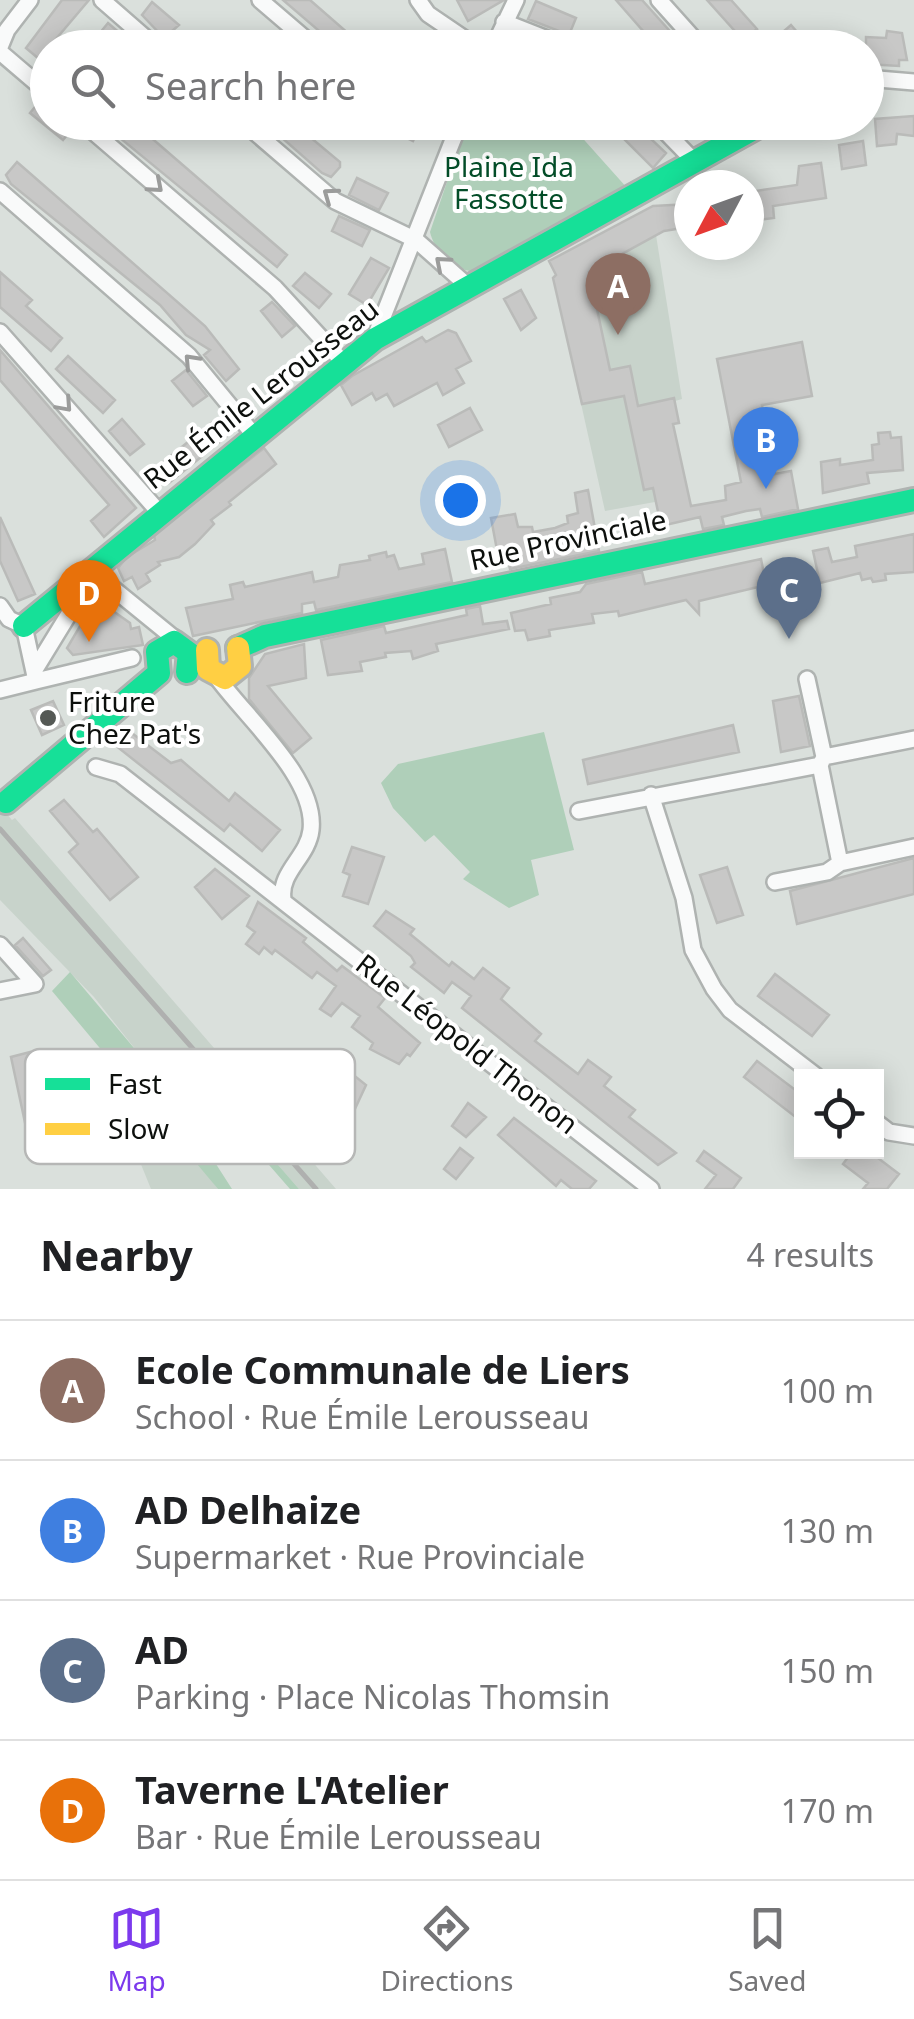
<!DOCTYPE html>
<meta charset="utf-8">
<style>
:root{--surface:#fff;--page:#f2f2f2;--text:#202124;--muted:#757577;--line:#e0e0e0;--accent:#7c3aed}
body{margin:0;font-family:"Noto Sans",sans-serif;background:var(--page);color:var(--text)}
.controls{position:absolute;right:30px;bottom:30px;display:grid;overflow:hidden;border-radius:0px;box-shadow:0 5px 25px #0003}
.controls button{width:90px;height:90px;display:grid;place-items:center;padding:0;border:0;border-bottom:2px solid var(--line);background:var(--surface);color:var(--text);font:50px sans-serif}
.compass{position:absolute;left:674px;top:170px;width:90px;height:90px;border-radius:50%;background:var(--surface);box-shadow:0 5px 25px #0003;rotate:229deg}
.you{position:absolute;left:460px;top:500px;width:35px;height:35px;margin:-25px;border:8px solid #fff;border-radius:50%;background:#1a73e8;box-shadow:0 0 0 15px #1a73e833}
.badge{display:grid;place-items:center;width:65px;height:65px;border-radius:50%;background:var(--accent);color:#fff;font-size:32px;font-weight:700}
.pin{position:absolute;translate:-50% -82px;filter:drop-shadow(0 2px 5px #0008)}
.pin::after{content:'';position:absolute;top:52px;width:35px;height:30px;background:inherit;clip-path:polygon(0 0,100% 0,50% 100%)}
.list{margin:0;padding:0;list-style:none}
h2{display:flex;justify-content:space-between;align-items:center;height:130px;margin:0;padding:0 40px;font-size:42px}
h2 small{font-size:32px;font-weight:400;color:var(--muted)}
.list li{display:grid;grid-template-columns:65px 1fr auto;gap:30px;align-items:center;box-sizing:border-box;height:140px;padding:0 40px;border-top:2px solid var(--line)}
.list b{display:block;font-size:38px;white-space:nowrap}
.list p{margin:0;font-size:32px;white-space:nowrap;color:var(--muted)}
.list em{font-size:32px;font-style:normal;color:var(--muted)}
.icon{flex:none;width:55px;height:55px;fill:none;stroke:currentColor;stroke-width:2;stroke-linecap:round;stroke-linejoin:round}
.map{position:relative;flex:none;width:914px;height:1189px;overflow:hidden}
.search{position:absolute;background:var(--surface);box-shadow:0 5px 25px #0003;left:30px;right:30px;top:30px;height:110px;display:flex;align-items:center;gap:25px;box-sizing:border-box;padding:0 35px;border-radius:55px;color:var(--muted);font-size:38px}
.sheet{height:690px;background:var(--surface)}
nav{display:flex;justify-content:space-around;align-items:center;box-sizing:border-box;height:140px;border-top:2px solid var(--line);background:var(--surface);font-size:28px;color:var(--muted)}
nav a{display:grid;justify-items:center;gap:5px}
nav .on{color:var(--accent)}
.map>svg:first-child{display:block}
.built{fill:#c8d3cb}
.green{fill:#afcfb9}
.building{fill:#c8c8c7;stroke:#babbb9;stroke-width:2.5}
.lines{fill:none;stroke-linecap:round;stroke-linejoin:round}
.street-casing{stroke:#afb3b1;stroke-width:20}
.fast-casing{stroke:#afb3b1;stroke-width:28}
.slow-casing{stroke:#afb3b1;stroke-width:28}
.street{stroke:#f9fafa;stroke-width:15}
.fast{stroke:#16e098;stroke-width:22}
.slow{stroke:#ffcf43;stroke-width:22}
.rail{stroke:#afb0af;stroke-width:5}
.oneway{stroke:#9b9c9b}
.poi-dot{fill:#555955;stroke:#fff;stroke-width:4}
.labels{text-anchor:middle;stroke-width:8;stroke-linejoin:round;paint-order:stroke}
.park-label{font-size:28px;fill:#034d28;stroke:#fff}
.street-label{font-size:28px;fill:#0d100d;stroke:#fff}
.poi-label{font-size:28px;fill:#0d100d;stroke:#fff;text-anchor:start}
.key{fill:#fff;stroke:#b6b7b6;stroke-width:2.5}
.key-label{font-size:28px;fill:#0d100d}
</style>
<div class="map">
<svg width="914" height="1189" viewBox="0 0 914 1189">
<rect width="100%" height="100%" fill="#dae0dc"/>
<!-- built -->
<path class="built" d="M656 235 682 399 675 401 679 423 673 425 688 496 605 511 553 278Z
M0 806 12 820 15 818 336 1189H299L187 1061 172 1059 155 1074 94 997 0 900Z
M163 1121 201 1166 218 1189H151L138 1157 160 1147 150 1131Z"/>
<!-- green -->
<path class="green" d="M467 123H569L628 189 598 200 538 239 470 271C451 268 434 250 430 232Z
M544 732 574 850 531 860 539 895 509 908 463 879 470 872 434 835 425 842 393 808 381 783 398 764Z
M70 972 166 1086 232 1189H218L52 991Z
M227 1106 299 1189H290L222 1111Z"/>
<!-- building -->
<path class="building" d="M62 0H89L39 59 26 48Z
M283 0H310L365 48H339Z
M457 0H504L468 21Z
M616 0H642L685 48H658Z
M707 0H731L757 29 743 40Z
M536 1 576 18 569 35 528 19Z
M152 2 179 25 164 38 142 15Z
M108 23 137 48H115L99 34Z
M791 25 811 48H784L776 38Z
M887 31 902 33 907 60H899V66L866 64V37L886 38Z
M39 102 48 109V122H64L72 129 63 140 30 113Z
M914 116V136L897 134 896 144 877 146 875 119Z
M121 122H133L287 255 277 267 120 138 115 130Z
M264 122H292L340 162V167L331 177 322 173Z
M374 122H422L413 141Z
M607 122H633L666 153 653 168Z
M863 141 866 165 842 169 839 145Z
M17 162 205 326 239 369 226 381 204 355 210 350 186 335 160 305 11 184 6 175Z
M821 163 826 198 773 206 774 218 749 221V192L797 185 799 166Z
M357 178 388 193 379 210 349 195Z
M689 204V227L664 231 589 272 610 370 630 366 638 406 674 398 679 423 673 424 691 506 726 500 725 486 741 482 717 359 802 342 812 396 762 405 775 474 791 471 798 509 762 517 760 509 746 511 722 517 724 525 703 529 700 517 661 526 653 488 644 490 624 396 582 404 553 278 556 275 549 261 653 206Z
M339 216 370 230 362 246 332 231Z
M371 258 389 268 367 305 349 294Z
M0 272 32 300 26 306 62 338 51 351 0 307Z
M305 273 331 294 319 308 293 286Z
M521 290 536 318 521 330 504 299Z
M272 302 295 326 282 337 261 311Z
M448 330 456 333 471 361 456 369 464 383 443 395 437 383 394 406 387 394 376 400 372 393 352 405 341 385 352 376 422 337 426 342Z
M0 350 136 508 104 537 91 521 109 505 0 380Z
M68 356 115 400 103 413 56 369Z
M186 370 207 396 193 406 172 381Z
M470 408 482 430 449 447 438 425Z
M122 419 144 444 130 455 109 431Z
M214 421 227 436 169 483 157 467Z
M890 432 891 438 901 437 903 470 867 473 869 483 823 493 821 462 840 459V465L873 460 872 445 879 444 878 433Z
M264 448 276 464 229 502 231 505 211 520 214 524 195 544 179 557 158 562 160 565 146 574 150 581 138 589 132 577 124 581 118 568 127 557 155 540 154 535Z
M588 490 599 551 510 569 506 551 497 550 491 518 515 514 518 527H532L533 532 555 528 568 523 567 516 578 513 575 493Z
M0 517 35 594 18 601 0 561Z
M914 534V572L885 574 886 580 873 582 871 578 862 580 860 573 820 583 813 551 828 548 832 562 857 557 855 546Z
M445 549 452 582 316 610 314 602 302 604V613L193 636 186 608 233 599 230 585 243 582 245 587 312 572 314 582 338 577 340 565 370 560 369 556 386 552 387 557 394 555 399 569 424 564 422 554Z
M761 559 765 579 758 581V587L699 601V614L686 600 619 616 618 611 592 614 594 623 549 630 550 636 528 640 525 630 515 631 511 613 551 604 550 598 580 592 586 584 642 572 645 584Z
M96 599 130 623 131 629 139 627 143 645 73 655 67 648Z
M480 606 483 624 507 621 509 629 436 644 438 651 413 659 411 651 385 653 386 657 360 662 362 671 328 675 321 640 384 626 386 633 467 615 466 609Z
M304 644 306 678 268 686 311 738 293 753 249 699V678L265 654Z
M799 696 810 746 781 752 773 701Z
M53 701 64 725 42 735 31 710Z
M733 725 739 752 588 784 583 760Z
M124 727 171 763 181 760 229 801 235 793 280 830 262 851 230 824 224 831 106 738Z
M64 800 93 832 97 829 138 877 110 900 69 852 78 844 50 811Z
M352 847 384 857 368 904 343 896 350 875 343 872Z
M914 858V894L797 924 790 891Z
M727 867 743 915 717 923 700 875Z
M215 869 249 896 222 919 195 887Z
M258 902 306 938 303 942 337 971 342 966 385 998 378 1007 420 1043 410 1056 407 1054 399 1064 370 1049 373 1043 352 1027 360 1016 342 1003 331 1016 320 1009 336 986 317 972 312 978 275 950 272 954 264 947 259 954 246 944 255 932 247 926Z
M386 911 414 929 410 934 449 966 452 962 474 979 483 968 509 988 501 999 541 1034 535 1041 578 1074 588 1060 611 1077 604 1086 635 1110 629 1117 676 1153 658 1165 462 1008 471 996 452 982 444 993 411 967 415 963 411 956 374 926Z
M23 938 51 970 43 976 15 945Z
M775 974 829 1015 812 1036 758 996Z
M30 1052 48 1112 53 1111 57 1124 27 1132 11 1057Z
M336 1061 366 1085 348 1124 317 1085Z
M757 1061 802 1095V1122L744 1077Z
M468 1103 486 1117 466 1137 452 1126Z
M514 1118 596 1181 589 1189H572L561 1180 556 1186 498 1135Z
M460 1148 473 1158 456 1179 444 1169Z
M704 1151 741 1178 733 1189H705L716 1175 697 1161Z
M852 1152H870L899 1174 887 1189H863L868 1183 843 1164Z"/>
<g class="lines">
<defs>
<path id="street" d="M102 0 157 48
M260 0 316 48
M418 0 428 14 478 48
M659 0 702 48
M504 22 570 48
M0 47 7 30 30 0
M493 48 516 0
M0 52 48 93
M866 78 914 82
M82 122 275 288 344 363
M243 122 335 201 416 240 469 287
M656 122 695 162
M0 191 189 356 254 435
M0 332 158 511
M375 337 460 122
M0 606 9 619 24 626 36 681 0 690
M34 671 94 573 180 643
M216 676C245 717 317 778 311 830 308 857 279 872 283 899
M807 679 824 757
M36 681 132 658
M820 765 824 757 914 739
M96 767 120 774 651 1189
M651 795 684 898 693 950 714 989 730 1010 816 1076
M579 811 820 765
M840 863 914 847
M775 882 827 872 840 863 820 765
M0 945 35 984 0 991
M876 1122 889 1132 914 1136"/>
<path id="fast" d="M24 626 375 339 766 122
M238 648 265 636 914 500
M159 673 157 652 174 642 189 653 187 672
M6 802 159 673"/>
<path id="slow" d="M207 650 208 669 225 678 240 666 238 648"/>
</defs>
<!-- street casing -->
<use href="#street" class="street-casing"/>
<!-- fast casing -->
<use href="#fast" class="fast-casing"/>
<!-- slow casing -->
<use href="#slow" class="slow-casing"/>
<!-- street -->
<use href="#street" class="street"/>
<!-- fast -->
<use href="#fast" class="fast"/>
<!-- slow -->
<use href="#slow" class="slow"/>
<!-- rail -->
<path class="rail" d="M0 829 316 1189"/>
</g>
<!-- one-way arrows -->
<defs><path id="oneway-chevron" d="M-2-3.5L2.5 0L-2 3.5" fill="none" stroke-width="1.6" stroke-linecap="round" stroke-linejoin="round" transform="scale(2.5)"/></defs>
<g class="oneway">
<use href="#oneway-chevron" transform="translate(156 186) rotate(41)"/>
<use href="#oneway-chevron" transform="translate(330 195) rotate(-144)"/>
<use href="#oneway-chevron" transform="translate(442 263) rotate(-139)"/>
<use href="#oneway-chevron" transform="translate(191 361) rotate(-133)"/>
<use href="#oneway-chevron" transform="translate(65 405) rotate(48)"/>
</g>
<!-- markers -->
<circle class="poi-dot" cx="48" cy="718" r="10"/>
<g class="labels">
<!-- park labels -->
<g class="park-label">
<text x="509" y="177">Plaine Ida<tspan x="509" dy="32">Fassotte</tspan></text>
</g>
<!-- street labels -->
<g class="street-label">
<text transform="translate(261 394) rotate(-38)" y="10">Rue Émile Lerousseau</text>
<text transform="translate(568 540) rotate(-12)" y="10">Rue Provinciale</text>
<text transform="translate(467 1044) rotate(38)" y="10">Rue Léopold Thonon</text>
</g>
<!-- poi labels -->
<g class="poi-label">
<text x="68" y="712">Friture<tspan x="68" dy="32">Chez Pat's</tspan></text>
</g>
</g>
<!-- legend -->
<rect x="25" y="1049" width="330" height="115" rx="15" class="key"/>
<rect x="45" y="1078" width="45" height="12" fill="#16e098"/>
<rect x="45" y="1123" width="45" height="12" fill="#ffcf43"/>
<g class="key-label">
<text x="108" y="1094">Fast</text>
<text x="108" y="1139">Slow</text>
</g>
</svg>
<div class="controls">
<button><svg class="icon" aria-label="locate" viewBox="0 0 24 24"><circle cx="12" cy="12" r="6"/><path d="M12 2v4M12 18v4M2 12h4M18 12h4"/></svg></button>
</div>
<svg class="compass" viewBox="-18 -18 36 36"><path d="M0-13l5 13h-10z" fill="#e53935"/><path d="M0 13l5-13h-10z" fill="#757577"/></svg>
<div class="you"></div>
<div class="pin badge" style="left:618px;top:335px;background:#8d6e63">A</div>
<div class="pin badge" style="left:766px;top:489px;background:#3f7fe0">B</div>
<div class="pin badge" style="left:789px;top:639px;background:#5c6f8a">C</div>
<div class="pin badge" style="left:89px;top:642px;background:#e8710a">D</div>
<div class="search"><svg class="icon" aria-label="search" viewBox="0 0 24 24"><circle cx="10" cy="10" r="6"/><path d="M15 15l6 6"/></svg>Search here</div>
</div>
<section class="sheet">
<h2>Nearby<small>4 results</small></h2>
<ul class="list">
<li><span class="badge" style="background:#8d6e63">A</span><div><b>Ecole Communale de Liers</b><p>School · Rue Émile Lerousseau</p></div><em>100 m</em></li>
<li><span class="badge" style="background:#3f7fe0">B</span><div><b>AD Delhaize</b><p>Supermarket · Rue Provinciale</p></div><em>130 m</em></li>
<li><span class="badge" style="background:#5c6f8a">C</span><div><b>AD</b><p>Parking · Place Nicolas Thomsin</p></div><em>150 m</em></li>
<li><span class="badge" style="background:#e8710a">D</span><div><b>Taverne L'Atelier</b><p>Bar · Rue Émile Lerousseau</p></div><em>170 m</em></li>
</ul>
</section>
<nav>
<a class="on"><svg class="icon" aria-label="map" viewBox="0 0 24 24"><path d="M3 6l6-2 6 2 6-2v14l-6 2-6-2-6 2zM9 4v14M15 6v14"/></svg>Map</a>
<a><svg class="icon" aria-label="directions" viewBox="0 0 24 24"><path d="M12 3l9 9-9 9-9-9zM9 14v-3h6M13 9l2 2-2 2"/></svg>Directions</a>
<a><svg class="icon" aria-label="saved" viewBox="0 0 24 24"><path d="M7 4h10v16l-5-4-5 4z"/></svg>Saved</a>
</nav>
